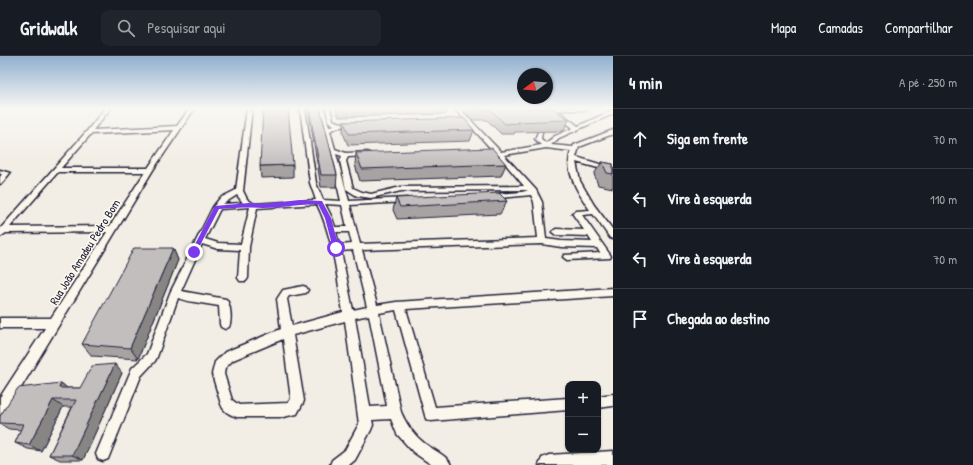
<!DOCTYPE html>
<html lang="pt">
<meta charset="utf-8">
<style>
:root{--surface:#171b24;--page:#20242c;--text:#f1f3f6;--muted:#9ea1a6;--line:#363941}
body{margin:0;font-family:"Patrick Hand",sans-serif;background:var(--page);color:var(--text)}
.controls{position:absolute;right:12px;bottom:12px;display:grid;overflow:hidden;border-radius:8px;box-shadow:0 1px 3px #0004}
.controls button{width:36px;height:36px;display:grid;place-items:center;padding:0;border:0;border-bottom:1px solid var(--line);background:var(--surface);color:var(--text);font:20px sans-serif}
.compass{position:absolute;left:517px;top:12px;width:36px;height:36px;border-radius:50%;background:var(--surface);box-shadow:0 1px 3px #0004;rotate:254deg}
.stop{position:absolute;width:12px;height:12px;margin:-9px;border:3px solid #7c3aed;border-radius:50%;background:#fff}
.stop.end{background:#7c3aed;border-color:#fff;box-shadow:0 1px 4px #0008}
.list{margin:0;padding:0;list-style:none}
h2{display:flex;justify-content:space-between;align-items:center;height:52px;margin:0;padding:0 16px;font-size:17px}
h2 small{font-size:13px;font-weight:400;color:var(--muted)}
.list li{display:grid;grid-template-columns:26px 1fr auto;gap:12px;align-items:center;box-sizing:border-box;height:60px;padding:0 16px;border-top:1px solid var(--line)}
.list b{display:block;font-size:15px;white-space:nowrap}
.list em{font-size:13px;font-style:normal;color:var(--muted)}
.icon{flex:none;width:22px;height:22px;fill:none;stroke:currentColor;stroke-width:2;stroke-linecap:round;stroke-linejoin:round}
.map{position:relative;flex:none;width:613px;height:409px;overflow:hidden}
header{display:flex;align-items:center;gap:24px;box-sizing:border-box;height:56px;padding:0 20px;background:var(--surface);border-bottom:1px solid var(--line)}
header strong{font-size:19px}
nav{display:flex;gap:22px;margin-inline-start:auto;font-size:14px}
.search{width:280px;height:36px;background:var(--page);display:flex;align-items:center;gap:10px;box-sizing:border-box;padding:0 14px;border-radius:8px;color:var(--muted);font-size:15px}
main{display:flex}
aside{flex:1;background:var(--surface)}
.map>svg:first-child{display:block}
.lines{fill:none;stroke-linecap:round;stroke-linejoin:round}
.minor-casing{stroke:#22223b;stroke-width:3}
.major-casing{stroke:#22223b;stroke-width:3}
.minor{fill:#fbf7ec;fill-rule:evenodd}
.major{fill:#fbf7ec;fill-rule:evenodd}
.wall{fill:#a7a3a3;stroke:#22223b}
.shaded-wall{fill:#888585;stroke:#22223b}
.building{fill:#c2bebe;stroke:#22223b}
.route{fill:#7c3aed}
.labels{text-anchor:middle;stroke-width:3.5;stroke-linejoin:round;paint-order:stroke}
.street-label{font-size:12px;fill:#22223b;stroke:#fbf7ec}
</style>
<header>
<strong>Gridwalk</strong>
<div class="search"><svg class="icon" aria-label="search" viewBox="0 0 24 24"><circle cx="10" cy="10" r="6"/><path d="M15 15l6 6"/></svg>Pesquisar aqui</div>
<nav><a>Mapa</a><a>Camadas</a><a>Compartilhar</a></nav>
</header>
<main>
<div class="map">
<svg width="613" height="409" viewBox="0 0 613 409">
<rect width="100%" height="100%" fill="#f2eee5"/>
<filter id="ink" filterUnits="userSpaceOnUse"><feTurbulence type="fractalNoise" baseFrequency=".025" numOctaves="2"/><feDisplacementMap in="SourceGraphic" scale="8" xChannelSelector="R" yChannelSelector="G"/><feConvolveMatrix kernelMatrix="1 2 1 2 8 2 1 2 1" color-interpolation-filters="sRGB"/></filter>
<g filter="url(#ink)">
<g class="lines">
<defs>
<path id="minor" d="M105 52H111L93 74 177 70 190 52H195L153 114 5 358 0 359V341L45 272H0V262H51L107 176 6 177 0 181V173L87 75ZM174 74 148 112H61L91 78ZM58 116H145L110 170 10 171Z
M247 52H252L243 135 247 143 254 148 316 144 310 127 300 52H305L316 127 323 144 341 145 319 52H324L329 71 334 69 328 65 326 52H330L333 64C341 69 350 65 358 69L355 71H339L330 75 335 93 346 97 368 96 371 98 368 100 348 101 346 105 353 132 362 136 371 138 401 131 524 130 498 99 494 98V96L454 52H459L501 96 541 89 535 83 538 76H542L541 83 546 87 555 80 573 72 550 54V52H590L588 54H557L578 70 613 54V58L559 82 551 89 573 91 574 89 613 74V78L579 91 576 101 613 112V116L576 106 580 125 594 149 613 174V183L610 182 593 158 582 159 611 200 610 202 567 204 563 201 564 199 600 197 597 192 561 191 542 188 362 194 377 249 396 246 613 232V240L406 253 435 351 568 342V354L431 365 426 363 396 254 379 257 401 356C406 368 414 379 424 387 433 394 447 399 451 409H432L413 396 397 378 391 363 372 364 373 369 371 374 355 404 349 409H330L332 404 345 394 359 368 345 265 293 279 304 345 297 358 283 361H237C230 359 223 355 221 348L212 318 215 306 225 296 281 273 277 243 283 234 303 230 306 231 308 234 306 237 289 240 287 243 292 270 343 256C337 220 333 181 317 148L257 152 249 191 248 222 246 225H240L238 222 240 194 218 193 202 188 181 235 226 243C231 249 232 264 229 271L225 273 221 271 220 268 219 250 188 245 178 242 157 301 155 305 141 320 108 403 103 405 98 403 96 398 132 312 147 298 170 237 213 151 220 142 236 134ZM546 92 571 95C564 115 578 137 590 154L576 155 572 157 584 174 556 173 552 176 556 179 588 180 592 186 561 185 546 183 542 146 536 134 504 99ZM336 98 342 100 340 105 346 133 357 140 371 142 401 135 528 134C518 139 496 135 487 141L491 143 531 139 534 146 538 182 360 188 350 149 407 146 411 144 407 142 349 145ZM237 139 243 147 223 148ZM325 148 342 149 347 171H335L332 162ZM250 151 241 188 218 187 205 183 220 153ZM336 176H349L352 188 339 189ZM353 194 367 251 353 254 341 195ZM369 259 387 350 370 351 355 262ZM283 283 291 343 288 347 239 349 232 344 224 318 225 312 233 304Z
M0 114 10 117 2 127 0 128V121L2 118H0Z
M613 338V350L598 352V340Z"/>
<path id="major" d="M613 395V409H539L542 402 549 399Z"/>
</defs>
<!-- minor casing -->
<use href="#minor" class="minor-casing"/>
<!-- major casing -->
<use href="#major" class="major-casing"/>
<!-- minor -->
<use href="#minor" class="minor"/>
<!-- major -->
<use href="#major" class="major"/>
</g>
<!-- wall -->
<path class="wall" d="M308 52H320L337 119 336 131H321Z
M335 52H448L446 58 339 61Z
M460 52H552L569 64 563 75 515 76 514 78H501L487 64H473Z
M344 66 474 74 470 85 348 89 343 77Z
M356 97 506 108 501 120 360 125 355 109Z
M602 106 613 108V132L598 129 594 118Z
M293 109V121L261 122 260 110Z
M396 142 507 145 500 158 397 163 393 154Z
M173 192 178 204 138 303 92 300 82 288Z
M122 317 83 404H60L49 399 72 351H63L41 395 28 393 15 387 21 374 9 373 0 368V360L61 327 67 332H80Z"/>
<!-- shaded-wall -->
<path class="shaded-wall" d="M173 192 178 204 138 303 130 292Z
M115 308 122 317 83 404 72 399Z
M61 327 71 335 59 332Z
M53 344 63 351 41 395 29 389Z"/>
<!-- building -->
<path class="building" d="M263 52H288L293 109 260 110Z
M309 52H320L337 119H321Z
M474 52H552L569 64 517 66 519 67 505 68 491 54H476Z
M464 62 474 74 349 78 344 66Z
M492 92 506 108 362 113 356 97Z
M602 106 613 108V118L607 117Z
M499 137 507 145 400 151 396 142Z
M134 192H173L130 292 82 288Z
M115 308 72 399H49L76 344H53L29 389 15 387 23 368 0 367V360L18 332 61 327 59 332H80L92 310Z"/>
</g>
<!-- sky -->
<linearGradient id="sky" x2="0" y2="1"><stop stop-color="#91b0d0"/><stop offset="0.48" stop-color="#f9f7f3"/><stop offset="1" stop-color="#f9f7f3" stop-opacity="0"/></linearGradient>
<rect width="613" height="109" fill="url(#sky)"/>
<!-- route -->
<path class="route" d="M300 144 322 145 331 162 339 192 338 194H334L333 192 325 162 318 148C300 148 281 152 263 152 248 151 234 152 219 153L196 197H192L191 196 215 150 249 147 263 148Z"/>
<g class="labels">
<!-- street labels -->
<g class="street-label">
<text transform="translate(85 196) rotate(-58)" y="4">Rua João Amadeu Pedro Bom</text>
</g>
</g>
</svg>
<div class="controls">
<button>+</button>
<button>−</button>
</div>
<svg class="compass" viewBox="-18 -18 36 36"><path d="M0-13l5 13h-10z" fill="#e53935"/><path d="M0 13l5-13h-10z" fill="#9ea1a6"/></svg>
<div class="stop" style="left:336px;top:192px"></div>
<div class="stop end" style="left:194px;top:196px"></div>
</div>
<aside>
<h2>4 min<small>A pé · 250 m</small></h2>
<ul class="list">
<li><svg class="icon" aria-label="ahead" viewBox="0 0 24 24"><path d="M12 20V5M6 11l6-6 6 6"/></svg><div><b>Siga em frente</b></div><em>70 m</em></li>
<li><svg class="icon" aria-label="left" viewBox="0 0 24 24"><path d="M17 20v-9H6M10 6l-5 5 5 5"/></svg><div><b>Vire à esquerda</b></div><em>110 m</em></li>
<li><svg class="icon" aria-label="left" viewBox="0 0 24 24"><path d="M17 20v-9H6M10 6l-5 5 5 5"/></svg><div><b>Vire à esquerda</b></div><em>70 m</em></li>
<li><svg class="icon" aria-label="arrive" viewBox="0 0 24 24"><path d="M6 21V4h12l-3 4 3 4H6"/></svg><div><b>Chegada ao destino</b></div></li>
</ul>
</aside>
</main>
